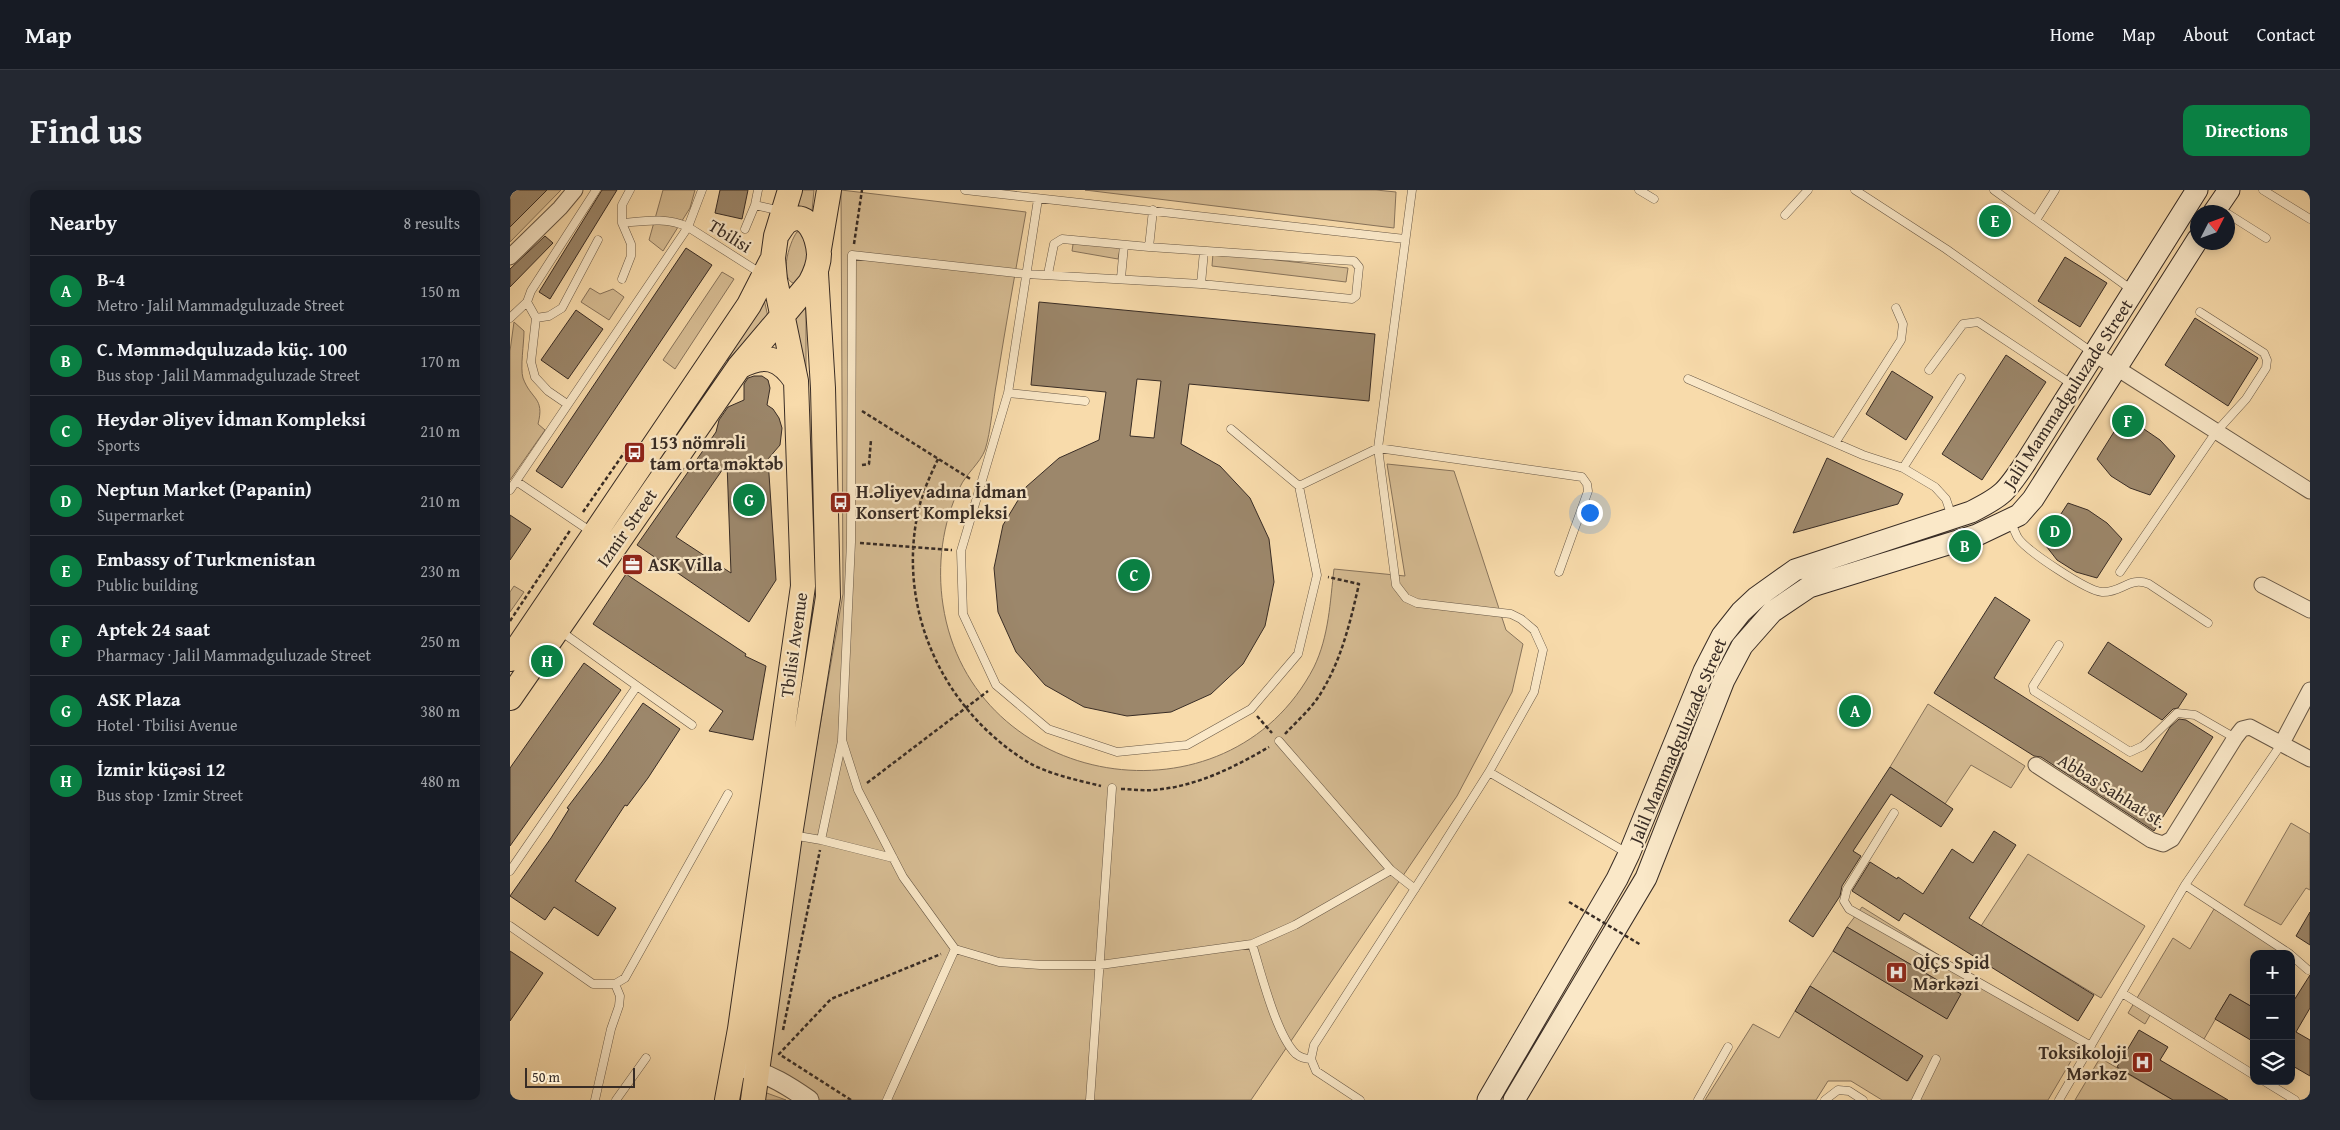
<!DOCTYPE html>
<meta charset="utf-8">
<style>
:root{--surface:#171b24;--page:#242831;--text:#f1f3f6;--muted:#9ea1a6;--line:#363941;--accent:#0b8043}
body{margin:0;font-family:"Gentium Book Plus",serif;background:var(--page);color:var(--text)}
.controls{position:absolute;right:15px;bottom:15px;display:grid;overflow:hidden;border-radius:10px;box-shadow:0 2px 12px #0003}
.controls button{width:45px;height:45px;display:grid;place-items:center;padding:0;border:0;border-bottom:1px solid var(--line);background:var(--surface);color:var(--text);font:25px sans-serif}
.compass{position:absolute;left:1680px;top:15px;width:45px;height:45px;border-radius:50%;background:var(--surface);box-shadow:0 2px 12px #0003;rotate:48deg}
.scale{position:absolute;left:15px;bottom:12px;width:110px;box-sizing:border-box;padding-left:5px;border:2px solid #382c25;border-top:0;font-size:14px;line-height:18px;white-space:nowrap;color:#382c25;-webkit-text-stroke:4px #fae8c8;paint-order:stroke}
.you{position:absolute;left:1079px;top:322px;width:18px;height:18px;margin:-12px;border:4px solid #fff;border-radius:50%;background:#1a73e8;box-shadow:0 0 0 8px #1a73e833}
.badge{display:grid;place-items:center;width:32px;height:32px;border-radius:50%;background:var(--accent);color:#fff;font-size:16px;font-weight:700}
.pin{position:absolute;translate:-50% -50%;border:2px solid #fff;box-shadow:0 1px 5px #0006}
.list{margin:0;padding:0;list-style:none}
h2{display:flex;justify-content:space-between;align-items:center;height:65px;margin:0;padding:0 20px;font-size:21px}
h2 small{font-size:16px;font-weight:400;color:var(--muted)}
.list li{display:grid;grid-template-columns:32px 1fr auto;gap:15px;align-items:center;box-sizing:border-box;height:70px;padding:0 20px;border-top:1px solid var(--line)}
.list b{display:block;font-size:19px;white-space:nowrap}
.list p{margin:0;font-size:16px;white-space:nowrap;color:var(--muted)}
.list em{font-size:16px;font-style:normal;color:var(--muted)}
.icon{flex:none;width:28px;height:28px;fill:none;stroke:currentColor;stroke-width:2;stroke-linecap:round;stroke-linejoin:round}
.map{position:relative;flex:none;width:1800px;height:910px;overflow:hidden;border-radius:10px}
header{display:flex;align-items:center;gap:30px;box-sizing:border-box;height:70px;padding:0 25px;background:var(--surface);border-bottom:1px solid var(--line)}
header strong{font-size:24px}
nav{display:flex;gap:28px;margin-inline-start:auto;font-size:18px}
.intro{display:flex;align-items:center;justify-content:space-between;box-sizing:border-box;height:120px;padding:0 30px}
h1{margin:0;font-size:35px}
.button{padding:12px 22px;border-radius:10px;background:var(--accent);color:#fff;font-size:18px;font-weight:700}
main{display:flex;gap:30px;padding:0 30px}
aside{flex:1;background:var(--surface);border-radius:10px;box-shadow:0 2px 12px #0003}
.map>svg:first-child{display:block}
.green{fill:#d7bd94;stroke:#88745c}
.building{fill:#9c876b;stroke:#382c25;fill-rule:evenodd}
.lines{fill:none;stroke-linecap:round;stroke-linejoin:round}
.service-casing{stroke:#685846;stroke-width:9}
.minor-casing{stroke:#685846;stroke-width:17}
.tertiary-casing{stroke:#685846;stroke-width:21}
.secondary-casing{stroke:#382c25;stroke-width:23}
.primary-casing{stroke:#382c25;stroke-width:26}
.path{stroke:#382c25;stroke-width:2.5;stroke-dasharray:4 2.5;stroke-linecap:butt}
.service{stroke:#fae8c8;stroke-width:8}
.minor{stroke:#fae8c8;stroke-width:15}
.tertiary{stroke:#fae8c8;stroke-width:19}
.secondary{stroke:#fae8c8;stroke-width:21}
.primary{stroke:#f8dbab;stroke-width:24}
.path-bridge{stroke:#382c25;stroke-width:2.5;stroke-dasharray:4 2.5;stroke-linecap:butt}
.labels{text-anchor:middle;stroke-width:4.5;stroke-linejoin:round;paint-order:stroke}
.street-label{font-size:18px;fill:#382c25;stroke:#fae8c8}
.poi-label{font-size:18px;font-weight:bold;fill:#382c25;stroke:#fae8c8;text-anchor:start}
</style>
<header>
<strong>Map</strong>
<nav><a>Home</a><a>Map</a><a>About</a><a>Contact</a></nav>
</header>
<div class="intro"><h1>Find us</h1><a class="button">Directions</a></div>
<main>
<aside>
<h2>Nearby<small>8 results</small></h2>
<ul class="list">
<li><span class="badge">A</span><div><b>B-4</b><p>Metro · Jalil Mammadguluzade Street</p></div><em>150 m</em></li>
<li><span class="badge">B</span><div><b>C. Məmmədquluzadə küç. 100</b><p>Bus stop · Jalil Mammadguluzade Street</p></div><em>170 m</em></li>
<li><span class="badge">C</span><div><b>Heydər Əliyev İdman Kompleksi</b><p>Sports</p></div><em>210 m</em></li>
<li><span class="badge">D</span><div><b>Neptun Market (Papanin)</b><p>Supermarket</p></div><em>210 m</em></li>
<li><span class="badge">E</span><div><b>Embassy of Turkmenistan</b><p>Public building</p></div><em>230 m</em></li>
<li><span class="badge">F</span><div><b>Aptek 24 saat</b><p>Pharmacy · Jalil Mammadguluzade Street</p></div><em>250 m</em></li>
<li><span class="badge">G</span><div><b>ASK Plaza</b><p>Hotel · Tbilisi Avenue</p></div><em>380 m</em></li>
<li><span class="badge">H</span><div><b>İzmir küçəsi 12</b><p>Bus stop · Izmir Street</p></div><em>480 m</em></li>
</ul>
</aside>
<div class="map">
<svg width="1800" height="910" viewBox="0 0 1800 910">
<rect width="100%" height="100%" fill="#f8dbab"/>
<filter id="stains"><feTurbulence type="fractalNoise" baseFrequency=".004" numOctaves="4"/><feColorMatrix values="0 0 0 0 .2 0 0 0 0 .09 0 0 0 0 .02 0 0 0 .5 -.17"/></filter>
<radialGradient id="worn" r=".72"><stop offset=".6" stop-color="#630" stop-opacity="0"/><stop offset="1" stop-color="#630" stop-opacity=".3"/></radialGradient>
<!-- green -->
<path class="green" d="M37 0H51L0 52V37Z
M153 0H185L180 18 153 61 139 50Z
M289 0H304L302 21 285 15Z
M331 0 516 22C506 78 496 134 487 190 483 210 481 242 475 260 470 273 456 284 450 297 432 333 427 376 433 415 461 600 718 643 804 477 819 446 820 412 824 379L895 386 877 274 944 281 996 440 1013 454 1002 502 947 606 741 910H309L251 875 333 404Z
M575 0H866L886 2 884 38Z
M291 41C303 65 298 70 287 94 267 93 279 52 287 42Z
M564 48 611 55 608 69 562 61Z
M703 63 838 78 836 92 702 76Z
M212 82 224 89 165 179 153 170Z
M80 98 90 104 103 99 114 107 99 130 71 112Z
M254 109 258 127 217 171Z
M296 114V187L284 125Z
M4 132 14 141C14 153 10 178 13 188 21 210 35 207 28 234L35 240 0 290V161Z
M4 396 14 402 0 422V402Z
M1418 514 1515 576 1501 598 1461 575 1435 614 1380 577Z
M1781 633 1800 644V700L1796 698 1771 735 1734 715Z
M1518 664 1635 736 1591 808 1471 736Z
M1352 717 1571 854 1538 910H1372L1341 891H1318L1306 910H1195L1243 834 1269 848 1285 821 1398 891 1412 866 1300 796 1323 761 1436 828 1451 804 1337 737Z
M1704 719 1779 764H1744V818L1720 804 1694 849 1643 820 1635 834 1618 823 1663 748 1680 759Z
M1590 868 1663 910H1565Z
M254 902 276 910H249Z"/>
<!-- building -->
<path class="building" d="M0 0H37L0 37Z
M92 0H107L40 109 29 102Z
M210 0H238L232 29 205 23Z
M35 46 43 53 0 97V79Z
M176 58 202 75 52 298 26 281Z
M1555 67 1597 93 1570 137 1528 111Z
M529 112 865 144 859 211 679 194 671 254 710 276 740 308 759 349 764 392 755 436 733 474 701 504 661 522 617 526 574 517 535 495 506 462 488 422 484 378 493 335 516 297 549 268 589 250 596 202 521 195ZM627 189 651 191 644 248 620 246Z
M66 120 93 139 58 189 31 170Z
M1685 128 1748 168 1718 216 1655 175Z
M1496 165 1536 192 1472 290 1432 264Z
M1382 181 1423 207 1396 250 1356 224Z
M244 186H252L258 190 260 198 257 215 263 219 269 228 272 238 270 255 258 269 266 390 239 432 127 355 206 242 209 230 218 217 234 210V194L238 188ZM217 273 221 383 166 347Z
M1612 229 1631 237 1650 250 1665 266 1640 305 1620 298 1601 286 1587 269Z
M1317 268 1393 304 1388 314 1283 343Z
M1558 313 1578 320 1597 333 1612 349 1587 388 1566 382 1547 370 1533 352Z
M0 325 21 339 0 370Z
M116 384 236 464 235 466 256 476 243 550 199 541 213 521 83 434Z
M1485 407 1520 430 1484 488 1632 582 1660 537 1669 529 1676 530 1703 547 1644 641 1531 567 1524 566 1424 503Z
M1598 452 1677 504 1668 518 1663 519 1652 530 1578 483Z
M74 473 111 500 0 656V578Z
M133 513 170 539 138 588 117 616 115 615 65 691 106 718 88 746 44 717 35 730 0 706 41 648 59 619 57 618 92 572Z
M1380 577 1443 619 1431 637 1381 604 1343 661 1351 666 1332 696 1330 706 1303 747 1279 731Z
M1484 641 1506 655 1459 728 1584 805 1568 831 1394 723 1389 731 1342 701 1360 672 1387 689 1388 687 1413 704 1442 659 1463 673Z
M1800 722V755L1786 746Z
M1337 737 1451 804 1437 829 1323 761Z
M0 761 33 783 0 831Z
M1800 785V818L1786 842 1800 850V886L1781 875V815Z
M1300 796 1413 866 1397 891 1285 821Z
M1720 804 1744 818V852L1705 829Z
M1629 840 1658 857 1650 870 1718 910H1663L1607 877Z"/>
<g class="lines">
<defs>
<path id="service" d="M248 0 245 15 271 21
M455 0 895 49
M1129 0 1144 9
M1345 0 1436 59 1583 163
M1484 0 1622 100
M1753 0 1800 29
M528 9 498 203 451 361 453 424 486 495 538 539 607 562 677 555 741 519 788 464 807 385 789 296 721 239
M643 20 639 57 844 71 849 77 846 106 842 109 691 94 516 84 342 65 341 352 332 550 348 600 393 687 445 759 489 772 530 775H590L742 754 785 735 881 680
M1718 24 1756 48
M1275 25 1298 0
M1526 30 1545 0
M112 33C135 31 156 27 178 37L252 84
M235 39 245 15
M538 84 544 54 552 49 639 57
M611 88 614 55
M112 89 121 66V54L112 33V15L120 0
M691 94 694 61
M0 128 17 112
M26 128 39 126 52 118 88 50
M1419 180 1453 134 1468 132 1563 195
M1178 189 1353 265 1393 278 1425 297 1436 309 1442 327
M498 203 575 211
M57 214 38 201 25 187 21 172 26 128 17 112 21 101 86 0
M1325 253 1391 150 1393 134 1386 118
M1393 278 1451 188
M6 291 83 343
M789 296 868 258 1072 287 1077 294 1078 301 1049 382
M0 300 178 37 192 0
M1500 331C1503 336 1505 343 1508 348 1517 361 1577 401 1592 402 1612 403 1619 386 1639 394L1698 433
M1610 382 1706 242 1736 209 1756 178 1757 170 1754 163 1690 122
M1549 455 1523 496 1524 501 1620 562 1633 556 1667 523 1685 525 1725 548
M127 496 182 535
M769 551 881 680 905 699
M979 582 1117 663
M1384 623 1337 699 1334 711 1339 719 1581 856
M282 645 311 650 383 668
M311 650 332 551
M0 681 127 496 49 440
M1675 695 1780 764
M0 736 83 794H105L115 788 218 604
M742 754C751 782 766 845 786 864 791 868 795 869 801 869
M1781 765 1798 780
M1612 803 1744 885
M1754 891 1785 910
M85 910 101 839 109 816 110 806 105 794
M106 910 136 868
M377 910 445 759
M580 910 602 598
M850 910 806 881 801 869 804 855 926 666 979 582 1024 502 1033 460 1024 440 1011 429 1001 424 907 413 896 408 886 395 868 258 902 0
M1188 910 1218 857
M1315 910 1328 900 1339 901 1353 910
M1406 910 1426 869
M1549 910 1675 695 1772 553"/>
<path id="minor" d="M0 67 50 18 65 0
M1583 163 1800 301
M1752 395 1800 420
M1772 553 1800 500
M1526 575 1641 650 1653 654 1662 649 1725 548 1732 539 1740 537 1800 569"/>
<path id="tertiary" d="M236 879C259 883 280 897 299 910"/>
<path id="secondary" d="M1704 22 1719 0
M978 910 1107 689 1119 664 1194 481 1212 446 1231 422 1247 407 1285 380 1461 322C1493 306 1496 302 1516 272L1687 0
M1004 910 1136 688 1214 490 1232 456 1262 422 1299 397 1467 345 1509 325 1523 309 1688 49"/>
<path id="primary" d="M309 59 319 0
M229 177C254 163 270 167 286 191
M0 469 239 115 263 68
M0 508 229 177 300 93C305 84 309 74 309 64 308 49 299 19 278 31 273 34 270 41 266 46
M217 910 230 839 293 396 286 191 265 90 263 68 266 46 280 0
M243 910 280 645 318 407 313 198 306 83"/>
</defs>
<!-- service casing -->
<use href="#service" class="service-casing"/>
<!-- minor casing -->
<use href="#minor" class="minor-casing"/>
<!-- tertiary casing -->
<use href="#tertiary" class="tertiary-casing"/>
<!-- secondary casing -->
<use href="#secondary" class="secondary-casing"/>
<!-- primary casing -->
<use href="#primary" class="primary-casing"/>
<!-- path -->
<path class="path" d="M344 54 352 0
M352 221 462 290
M428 269C420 286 412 303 408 322 387 419 432 518 516 571 537 584 567 590 591 596
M352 275 359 274 361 250
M73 322 114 263
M350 353 442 360
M0 431 61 339
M747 526 762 543
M775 544C786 532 800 520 809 506 831 472 840 433 849 394L818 387
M357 593 478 501
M611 599C622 599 633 601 643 600 685 597 723 578 759 557
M273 840 310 660
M341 910 269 864 321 809 431 764"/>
<!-- service -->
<use href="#service" class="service"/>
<!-- minor -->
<use href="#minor" class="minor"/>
<!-- tertiary -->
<use href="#tertiary" class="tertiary"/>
<!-- secondary -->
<use href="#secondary" class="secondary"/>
<!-- primary -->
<use href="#primary" class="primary"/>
<!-- path-bridge -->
<path class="path-bridge" d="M1059 712 1131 755"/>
</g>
<!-- icons -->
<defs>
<symbol id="bus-square" viewBox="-11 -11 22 22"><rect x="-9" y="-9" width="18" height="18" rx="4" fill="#8f2418" stroke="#fae8c8"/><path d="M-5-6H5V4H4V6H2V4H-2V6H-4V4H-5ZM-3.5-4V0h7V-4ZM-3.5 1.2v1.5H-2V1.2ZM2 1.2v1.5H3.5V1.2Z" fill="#fff"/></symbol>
<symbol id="office-square" viewBox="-11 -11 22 22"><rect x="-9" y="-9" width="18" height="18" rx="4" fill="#8f2418" stroke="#fae8c8"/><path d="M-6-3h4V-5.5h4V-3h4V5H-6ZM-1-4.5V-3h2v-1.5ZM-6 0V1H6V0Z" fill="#fff"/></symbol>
<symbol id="hospital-square" viewBox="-11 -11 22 22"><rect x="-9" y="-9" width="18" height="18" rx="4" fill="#8f2418" stroke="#fae8c8"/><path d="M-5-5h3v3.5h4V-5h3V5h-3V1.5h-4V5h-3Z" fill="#fff"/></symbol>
</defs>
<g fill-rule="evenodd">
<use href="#bus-square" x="112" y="250" width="25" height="25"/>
<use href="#bus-square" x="318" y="300" width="25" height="25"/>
<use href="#office-square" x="110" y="362" width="25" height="25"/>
<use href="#hospital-square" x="1374" y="770" width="25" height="25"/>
<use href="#hospital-square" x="1620" y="860" width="25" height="25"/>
</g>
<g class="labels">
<!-- street labels -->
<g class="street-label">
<text transform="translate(220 46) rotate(32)" y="6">Tbilisi</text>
<text transform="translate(1558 204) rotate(-57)" y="6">Jalil Mammadguluzade Street</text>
<text transform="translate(117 338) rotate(-55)" y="6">Izmir Street</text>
<text transform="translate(284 455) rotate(-82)" y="6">Tbilisi Avenue</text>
<text transform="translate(1168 551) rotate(-67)" y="6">Jalil Mammadguluzade Street</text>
<text transform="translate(1602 601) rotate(32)" y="6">Abbas Sahhat st.</text>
</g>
<!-- poi labels -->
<g class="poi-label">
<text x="140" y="259">153 nömrəli<tspan x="140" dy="21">tam orta məktəb</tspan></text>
<text x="346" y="308">H.Əliyev adına İdman<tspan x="346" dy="21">Konsert Kompleksi</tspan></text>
<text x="138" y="381">ASK Villa</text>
<text x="1403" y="779">QİÇS Spid<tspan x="1403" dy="21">Mərkəzi</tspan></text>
<text x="1617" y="869" text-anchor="end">Toksikoloji<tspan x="1617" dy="21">Mərkəz</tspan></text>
</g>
</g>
<rect width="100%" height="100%" filter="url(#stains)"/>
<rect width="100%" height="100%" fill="url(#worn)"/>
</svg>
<div class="controls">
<button>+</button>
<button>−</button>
<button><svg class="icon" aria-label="layers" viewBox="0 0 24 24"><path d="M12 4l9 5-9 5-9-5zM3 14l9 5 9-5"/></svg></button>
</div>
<svg class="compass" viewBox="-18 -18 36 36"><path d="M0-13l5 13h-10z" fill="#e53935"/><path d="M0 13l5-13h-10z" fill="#9ea1a6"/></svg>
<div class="scale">50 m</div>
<div class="you"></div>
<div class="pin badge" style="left:1345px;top:521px">A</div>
<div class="pin badge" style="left:1455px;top:356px">B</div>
<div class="pin badge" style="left:624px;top:385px">C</div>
<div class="pin badge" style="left:1545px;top:341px">D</div>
<div class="pin badge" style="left:1485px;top:31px">E</div>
<div class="pin badge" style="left:1618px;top:231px">F</div>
<div class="pin badge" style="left:239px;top:310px">G</div>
<div class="pin badge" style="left:37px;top:471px">H</div>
</div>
</main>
